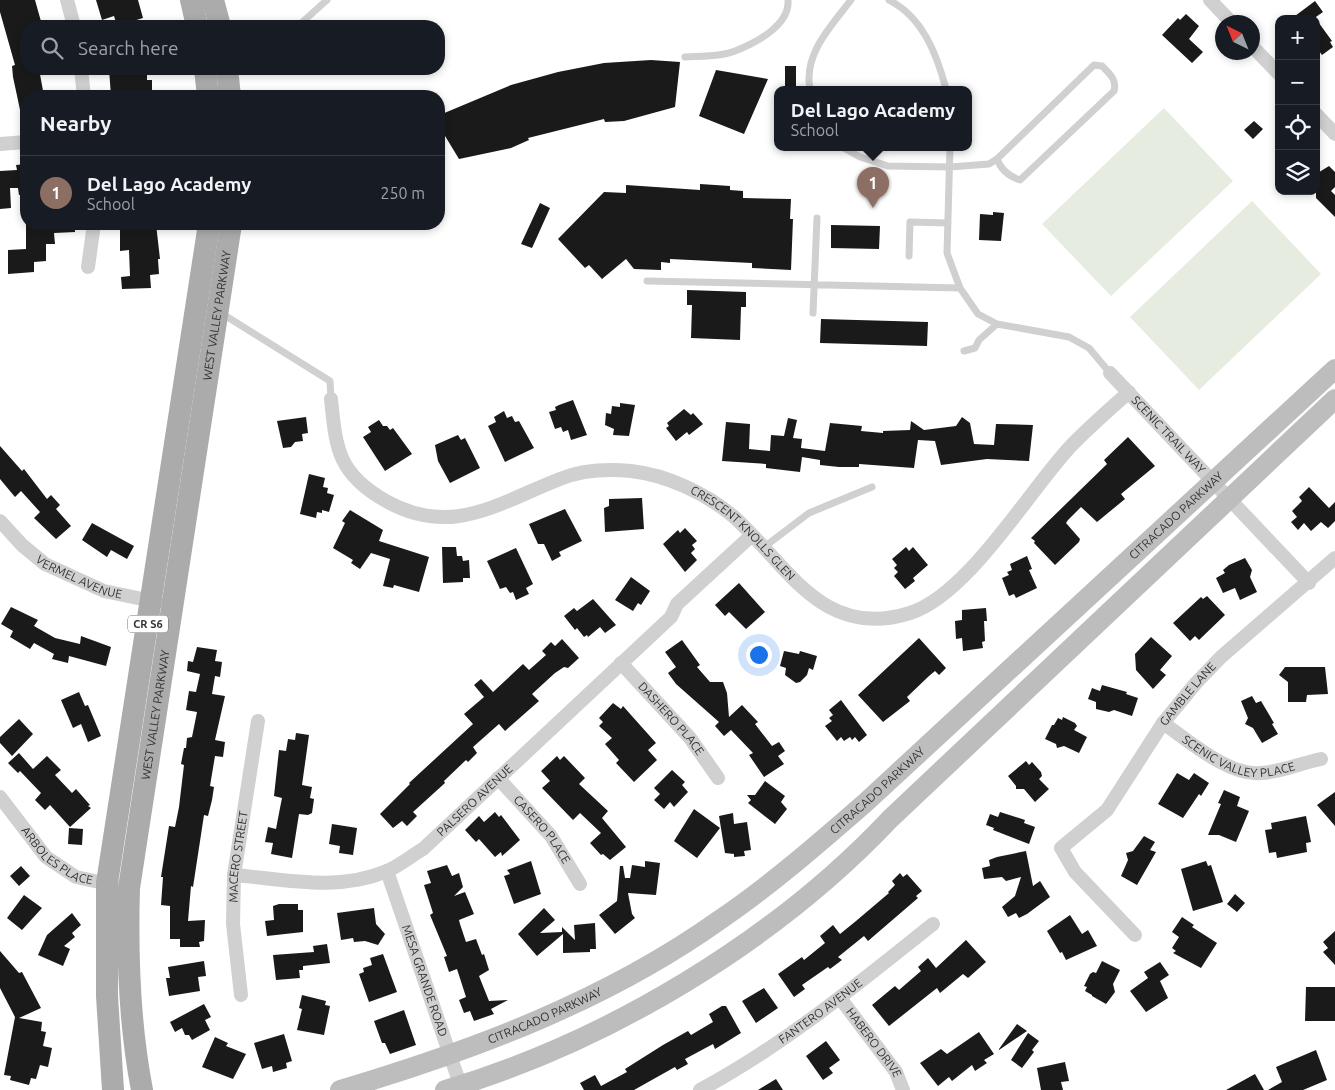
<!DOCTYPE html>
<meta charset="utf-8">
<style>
:root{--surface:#171b24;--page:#20242c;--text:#f1f3f6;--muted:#9ea1a6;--line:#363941;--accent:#d93025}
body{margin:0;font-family:Ubuntu,sans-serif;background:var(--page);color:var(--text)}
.controls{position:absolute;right:15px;top:15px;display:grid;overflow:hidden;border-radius:10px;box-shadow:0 2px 8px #0003}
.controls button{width:45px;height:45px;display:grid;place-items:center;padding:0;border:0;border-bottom:1px solid var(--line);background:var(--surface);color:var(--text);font:25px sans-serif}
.compass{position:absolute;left:1215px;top:15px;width:45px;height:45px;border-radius:50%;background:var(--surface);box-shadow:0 2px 8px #0003;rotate:317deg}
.you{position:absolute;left:758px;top:654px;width:18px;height:18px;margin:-12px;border:4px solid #fff;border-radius:50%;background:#1a73e8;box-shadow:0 0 0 8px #1a73e833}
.badge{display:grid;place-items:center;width:32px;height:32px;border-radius:50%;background:var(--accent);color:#fff;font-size:16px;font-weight:700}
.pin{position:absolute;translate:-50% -41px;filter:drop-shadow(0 1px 2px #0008)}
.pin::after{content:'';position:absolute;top:26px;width:18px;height:15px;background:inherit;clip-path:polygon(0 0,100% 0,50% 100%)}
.popup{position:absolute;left:774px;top:86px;width:198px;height:65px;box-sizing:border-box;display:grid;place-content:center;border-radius:10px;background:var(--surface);filter:drop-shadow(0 1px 4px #0005);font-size:16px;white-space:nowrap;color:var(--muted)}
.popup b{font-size:19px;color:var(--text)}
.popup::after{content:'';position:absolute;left:50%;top:100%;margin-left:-10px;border:10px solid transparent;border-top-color:var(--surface)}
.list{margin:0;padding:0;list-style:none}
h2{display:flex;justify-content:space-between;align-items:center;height:65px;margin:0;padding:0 20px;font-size:21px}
h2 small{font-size:16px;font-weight:400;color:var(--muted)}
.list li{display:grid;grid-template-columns:32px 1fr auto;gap:15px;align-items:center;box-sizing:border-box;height:75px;padding:0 20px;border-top:1px solid var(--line)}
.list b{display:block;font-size:19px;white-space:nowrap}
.list p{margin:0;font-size:16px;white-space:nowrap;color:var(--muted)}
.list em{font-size:16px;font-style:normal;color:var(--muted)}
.icon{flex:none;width:28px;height:28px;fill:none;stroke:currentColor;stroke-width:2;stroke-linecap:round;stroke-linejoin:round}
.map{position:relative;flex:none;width:1335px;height:1090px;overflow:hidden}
.search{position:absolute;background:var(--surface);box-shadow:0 2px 8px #0003;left:20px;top:20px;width:425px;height:55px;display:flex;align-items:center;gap:12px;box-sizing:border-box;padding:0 18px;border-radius:20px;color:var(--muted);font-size:19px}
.panel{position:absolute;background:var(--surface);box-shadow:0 2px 8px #0003;left:20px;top:90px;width:425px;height:140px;border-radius:20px}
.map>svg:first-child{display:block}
.green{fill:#e6ecdf}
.building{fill:#1a1a1a}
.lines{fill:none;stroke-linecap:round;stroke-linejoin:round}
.lane{stroke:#d0d0d0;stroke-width:7}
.street{stroke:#d0d0d0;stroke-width:14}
.secondary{stroke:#bdbdbd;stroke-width:20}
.primary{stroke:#ababab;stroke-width:22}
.labels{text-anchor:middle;stroke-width:5;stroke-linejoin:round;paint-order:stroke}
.shield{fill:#fff;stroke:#707070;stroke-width:1}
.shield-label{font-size:11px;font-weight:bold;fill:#333}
.street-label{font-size:12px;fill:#333;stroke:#fff}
</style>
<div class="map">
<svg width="1335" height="1090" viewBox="0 0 1335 1090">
<rect width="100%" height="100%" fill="#fff"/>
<!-- green -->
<path class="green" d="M1164 108 1233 181 1111 296 1042 224Z
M1252 201 1321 274 1199 390 1130 317Z"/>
<!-- building -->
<path class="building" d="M0 0H35L42 25 26 26V69H39L44 96H26V118L22 119 13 77 12 66 15 65 0 12Z
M96 0H138L143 18 117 26 114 16 102 20Z
M1315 1 1323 12 1313 19H1291Z
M1186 14 1199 26 1189 39 1203 52 1192 63 1162 35 1178 18 1180 20Z
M1316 19 1332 41 1330 42 1333 47 1322 55 1316 47Z
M651 60 680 62 675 107 624 121 605 122 604 119 528 138 529 140 511 148 459 159 439 126V119L443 117 442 114 511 85 558 72 604 63Z
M785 66H796V89H785Z
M109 69H147V80H152V90H146L147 96H111Z
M716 70 768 79 744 134 699 116Z
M1254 121 1263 129 1253 139 1244 130Z
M26 164V195H19L18 188H10L11 208 0 209V171L17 170 16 165Z
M1329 166 1335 172V187L1331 191 1335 195V217L1316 198V174Z
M700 184 730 186V190L743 191V198L791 199 790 219H793L791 270 752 268V263L670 259V263L661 262V270L634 269 626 259 602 279 589 265 585 268 558 239 604 192 626 193V185L700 190Z
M540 203 550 208 532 248 521 244Z
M993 212 1004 213 1001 241 979 240 980 214 993 215Z
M26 224H75V232L54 233 55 244H46V261L34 262V272L8 274V250L26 249Z
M120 224H156L160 259H158L159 274 150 275 151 288 122 289 121 277 130 276 129 250 120 251Z
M831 225 880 226 879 249 831 248Z
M687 290 746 292V307H741L740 340 691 338 692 305H687Z
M821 319 928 322 927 346 820 343Z
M573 400 587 435 571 440 568 430 563 432 561 427 555 429 549 412 556 410 555 407 559 405Z
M620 403 635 405 629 436 613 435 614 429 605 425 606 413 611 414 612 406 620 407Z
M684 409 691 415 693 413 703 424 689 435 687 432 676 441 666 428 669 426 667 423Z
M504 411 507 418 512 416 515 422 519 421 534 448 505 462 488 426 496 422 494 417Z
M306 417 308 433 302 434 303 441 295 442 291 447 283 448 277 421Z
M962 417 970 423 974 444 994 445 996 424 1033 425 1029 461 987 459 941 465 935 441 918 440 914 468 859 464V467H839L820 465V460L802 457 800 472 766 468V464L722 461 726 422 750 424 749 449 770 451 771 435 784 436 788 418 797 420 793 438 802 439 801 448 825 451 830 423 862 426 861 431 883 433V431L910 430 911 421 924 430 956 426Z
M379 420 383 426H387L390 430 393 428 412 454 385 471 363 437 371 432 368 427Z
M458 435 461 440 465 438 480 468 450 483 438 461 435 445Z
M1128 437 1155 466 1121 494 1125 499 1097 522 1081 507 1068 520 1066 523 1080 539 1079 542 1055 565 1034 543 1035 541 1031 538 1107 464 1104 460Z
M0 446 22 471 24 469 47 499 51 495 60 505 56 509 71 526 56 539 34 518 40 512 21 491 15 497 0 479Z
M309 474 325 478 323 487 328 488 327 493 334 495 329 512 322 510V513L317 512 316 518 300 514Z
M1309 487 1329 508 1335 502V521L1328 528 1321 522 1311 531 1304 523 1298 530 1291 522 1297 517 1292 511 1302 501 1299 497Z
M642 498 644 529 605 532 604 508 609 506V499Z
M565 509 582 541 559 552 561 556 552 561 544 544H538L529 524Z
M350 510 383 530 379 541 429 557 419 592 394 585 393 588 383 586 390 559 371 553 360 569 351 563 353 560 333 548 345 523 342 521Z
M92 523 134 546 127 559 111 550 107 557 82 540Z
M685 528 697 541 692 545 695 549 691 553 697 560 685 572 663 544 678 530 680 533Z
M442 547H456L457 556H462L463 561 469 560 470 578H463V582L443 583Z
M906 547 909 551 913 547 928 565 913 578 915 581 905 589 894 576 898 572 894 568 897 565 892 559Z
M516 548 533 584 526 588 529 594 516 600 513 592 510 593 506 587 500 589 487 561Z
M1027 556 1032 569 1029 570 1037 588 1016 598 1014 594 1009 596 1002 578 1009 575 1007 572 1012 570 1010 564Z
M1245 558 1252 570 1250 577 1257 592 1240 600 1235 588 1223 593 1216 578 1225 573 1223 570 1229 565Z
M631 577 650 591 641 605 638 603 633 611 615 600Z
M739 583 765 612 746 629 729 612 725 616 715 605Z
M1207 596 1225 615 1199 640 1195 636 1190 641 1173 623 1201 597 1203 599Z
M593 599 616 625 605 633 600 627 588 637 587 635 584 637 577 628 575 630 564 616 574 608 577 611Z
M11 607 38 620 34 626 55 638 80 644 81 636 111 647 106 666 69 656 68 663 52 659 54 654 34 643 30 649 10 637 13 631 1 624Z
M986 608 987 621H984L985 641 982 642 983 648 963 651 962 638 956 639 955 621 962 620V610Z
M1151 637 1172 656 1160 670 1166 675 1153 689 1136 670 1135 654Z
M919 638 946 668 939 675 935 671 929 676 907 697 910 701 883 722 858 695Z
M562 639 579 658 568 668 564 667 555 673 532 694 539 701 505 731 499 724 473 747 477 753 468 762 466 760 444 781 445 783 413 812 417 816 407 826 402 821 393 828 380 814 410 784 409 783 473 724 464 714 484 697 474 685 481 679 493 692 523 664 529 670 546 655 542 651 551 642 555 646Z
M682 640 700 665 697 667 710 682H723L727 693 729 717 742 705 758 722 755 724 772 746 779 742 785 751 778 756 784 764 764 777 749 755 753 753 731 730 724 736 715 726 719 722 676 684 668 673 676 667 665 652Z
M197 647 217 650 215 661 222 662 220 677 215 676 212 694 225 696 215 740 225 742 223 757 215 756 210 786 214 787 212 800 208 816 204 815 193 887 191 886 188 921 205 920 204 941 199 942 200 947H180V939H170V906L161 905 163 877H161L169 826 175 827 179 807 184 765 181 764 184 748H186L187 738 192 737 197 712 186 710 189 691 196 692 200 674 187 671 188 661 193 662Z
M784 651 799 654 800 651 817 656 813 670 809 668 807 675 800 682 796 683 785 675 786 668 780 666Z
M1285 667H1325L1328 694 1307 695 1306 702H1288V682L1279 675Z
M1102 685 1127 692 1126 694 1138 698 1132 716 1114 710 1109 712 1096 709V702L1088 699 1092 688 1100 691Z
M79 692 85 706 88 705 101 736 88 742 81 724 73 728 61 700Z
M1252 696 1256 703 1261 701 1274 723 1272 724 1278 734 1262 743 1253 728 1245 724 1248 718 1241 701Z
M841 700 867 735 859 742 855 737 852 740 850 737 844 741 841 737 837 741 825 726 832 721 829 718 833 715 829 710Z
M613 703 621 709 623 706 656 743 648 750 657 760 634 782 616 763 619 760 605 744 612 738 599 726 603 722 599 718Z
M1063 717 1075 723 1077 726 1074 730 1087 737 1079 753 1064 746 1057 748 1056 744 1045 739 1052 725H1054L1058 718 1062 720Z
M19 719 33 734 12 756 0 743V737Z
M296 733 309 735 302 785 312 787 310 798 314 799 312 813 308 815 299 814 292 858 271 854 273 843 265 842 268 827 276 829 280 808 282 798 274 796 279 750 286 751 288 739 295 740Z
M19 753 33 769 47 756 61 770 55 775 72 793 76 789 90 805 88 806 91 808 70 827 50 805 45 810 35 800 41 793 20 771 18 773 8 763Z
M557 756 560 760 564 756 585 778 579 784 608 811 602 818 626 847 610 860 603 854 601 855 590 843 601 833 580 813 573 820 542 788 550 781 541 771Z
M1026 761 1029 765 1032 762 1041 772 1042 776 1039 779 1049 789 1035 802 1024 789H1016V786L1008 776Z
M672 770 685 782 682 785 688 792 674 807 670 802 664 809 654 800 660 794 654 788Z
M1177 773 1189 780 1194 773 1209 783 1201 796 1199 794 1183 818 1158 804Z
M765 781 785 796 781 802 787 809 775 824 748 803 751 800 747 795H755Z
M1224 790 1240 797 1237 806 1249 811 1236 842 1219 835H1208L1221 804 1218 803Z
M1335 792V826L1317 805Z
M694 809 720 828 697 858 674 841Z
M495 812 499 817 501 815 520 840 502 856 501 852 495 857 479 839 476 842 465 830 479 816 484 822Z
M1000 812 1025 820 1024 823 1035 827 1029 844 993 830 994 828 986 825 990 814 998 817Z
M733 813 734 824 747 822 751 850 744 851 745 856 734 857V854L725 853 719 816Z
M1306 816 1311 842 1306 843 1307 852 1277 858 1276 852 1269 853 1265 830 1272 829 1271 823Z
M332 824 357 828 353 855 339 853 340 846 329 844Z
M69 828 83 829 82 845 68 844Z
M1144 836 1155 842 1150 850 1156 852 1137 885 1121 876 1128 860 1126 853 1133 851Z
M1026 851 1033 886 1040 881 1050 897 1027 914 1019 918 1016 913 1008 917 1002 907 1015 896 1021 877 1006 881 1002 877 984 879 982 868 990 866 989 860 997 857Z
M531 861 541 894 514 904 504 876 510 874 507 870Z
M645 861 660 863 656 895 628 893 632 914 635 918 615 934 599 915 617 901 620 866H623L625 878H630L632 865 645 867Z
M1206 861 1208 866 1211 865 1223 902 1193 911 1181 869Z
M447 865 452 876 459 873 463 887 454 896 465 892 474 914 459 920 460 924 466 942 476 939 482 955 484 954 489 970 479 976 489 1001 508 1000 491 1009 494 1014 474 1021 470 1011 464 1013 459 1000 466 997 457 969 449 972 444 957 447 956 430 915 433 913 424 885 431 883 427 871Z
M21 866 30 876 19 886 10 876Z
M900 873 903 877 907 874 922 891 916 896 918 898 868 941 864 936 838 957 842 960 830 969 828 967 802 985 805 989 794 997 778 974 802 957 804 960 825 943 820 936 833 925 840 934 856 921 889 893 888 892 895 885 892 881Z
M1235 894 1245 903 1237 912 1227 904Z
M24 895 42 908 22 930 7 918Z
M279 904H298V910H303V932L267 936 265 921 274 920 273 906Z
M374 908 376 924 385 934 378 945 365 941 354 942 353 938 341 940 337 913Z
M544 908 555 920 540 933 562 932V927L575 940 574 925 595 923 596 949H590V952L563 953V934L537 956 518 934Z
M72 913 81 925 72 933 75 937 64 946 70 949 63 966 38 955 47 935Z
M1070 915 1082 934 1088 930 1097 946 1066 960 1062 952 1060 953 1047 931Z
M1182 917 1194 925 1192 927 1217 943 1201 968 1173 953 1176 951 1172 948 1179 937 1172 932Z
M1335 931V965L1323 952 1328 948 1323 942Z
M966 940 986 962 968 978 963 974 940 993 937 988 889 1026 872 1005 895 986 899 990 921 971 918 967 928 958 936 968Z
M327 944 330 963 303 966V970H299L300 978 276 980 273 955 314 952 313 946Z
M0 951 19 973 22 972 41 1008 19 1018 42 1022 41 1031 46 1032 43 1046 52 1048 48 1067 40 1065 36 1079 31 1078 29 1085 10 1080 11 1076 4 1075 15 1017 0 988Z
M383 954 397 992 369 1002 359 974 364 972 363 968 372 965 370 958Z
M204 961 206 976 198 977 200 991 169 996 166 978H170L168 967Z
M1102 961 1120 970 1113 984 1115 992 1106 1004 1092 996V995L1085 991 1087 987 1084 986 1090 974 1093 972 1096 973Z
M1160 962 1169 975 1160 981 1168 998 1146 1012 1130 991 1148 978 1144 972Z
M1306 987H1335V1021H1305Z
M764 988 778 1008 756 1023 742 1001Z
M302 995 326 1001 325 1005 330 1006 324 1035 297 1030 302 1009 299 1008Z
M204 1004 211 1017 205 1020 210 1030 192 1040 189 1035H185L182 1028 175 1032 170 1022 172 1021Z
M722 1006H726L741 1033 715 1049 713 1044 685 1059 688 1064 677 1070 675 1067 634 1090H584L580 1083 595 1075 601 1086 627 1072 625 1069 663 1045 688 1031 691 1035 713 1022 709 1014Z
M404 1010 416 1045 390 1054 385 1043H382L374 1021Z
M1017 1024 1027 1031 999 1050V1049Z
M979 1032 994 1054 984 1060 987 1063 975 1071 972 1065 952 1081 949 1077 938 1086 920 1063 941 1049 947 1054Z
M1028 1033 1039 1041 1032 1050 1034 1052 1022 1068 1011 1060Z
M284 1034 292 1061 286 1063 287 1068 273 1072 272 1066 262 1069 254 1043Z
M215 1037 228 1043 226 1046 246 1054 233 1079 202 1067Z
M826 1041 840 1060 829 1068 833 1073 823 1080 806 1056Z
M1316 1050 1327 1080 1303 1090H1268L1282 1082 1276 1067Z
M1065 1062 1069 1081 1061 1082 1063 1090H1041L1037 1068Z
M1255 1074 1264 1090H1226Z
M776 1079 783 1090H758Z"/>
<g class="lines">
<!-- lane -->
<path class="lane" d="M889 0C923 17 937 55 946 89
M298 26 327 0
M685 57C701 56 720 57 735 51 756 43 790 25 788 0
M810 89C803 54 832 25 851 0
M842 147 860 157 888 166 950 167 989 164 997 159C1001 170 1008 176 1020 180L1114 91C1117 80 1110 74 1102 66L1094 65 997 159
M950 147 947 253 960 288
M909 256 910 222 948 223
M647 281 960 288 978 314 997 324
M221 313 330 381 331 399
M813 313 817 218
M964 351 975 348 979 340 997 324 1069 337 1089 348 1110 373
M763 548 809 513 872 487"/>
<!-- street -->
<g class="street">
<path d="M67 0 74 26"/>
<path d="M1210 0 1231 22"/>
<path d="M1252 46 1279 74"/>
<path d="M81 69 84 96"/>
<path d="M1316 114 1335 134"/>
<path d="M0 144 26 142"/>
<path d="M88 267 94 224"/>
<path id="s1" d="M1110 373 1309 583"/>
<path id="s2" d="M331 399C336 449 338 474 386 501 452 538 498 503 560 479 582 470 608 469 631 471 667 475 705 493 733 516 787 564 822 641 910 613 967 595 1027 494 1069 448 1088 428 1109 410 1129 392"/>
<path id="s3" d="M0 521 22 545 45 564 104 591 157 602"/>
<path id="s4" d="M621 663 690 738 718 778"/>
<path id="s5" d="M1163 723C1188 740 1228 776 1261 773 1280 772 1301 763 1321 759"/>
<path id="s6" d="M498 778 551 836 580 884"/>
<path id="s7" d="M0 797 46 857 76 877 113 885"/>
<path id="s8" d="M387 871 462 1090"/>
<path id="s9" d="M234 875C284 879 338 892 387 871 399 866 411 856 423 849L671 617 677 604 752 535"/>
<path id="s10" d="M1135 935 1075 872 1061 848 1107 810 1163 723 1196 683 1221 657 1335 558"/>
<path id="s11" d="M241 995 233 924 234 875 258 721"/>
<path id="s12" d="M840 998 896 1072 903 1090"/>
<path id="s13" d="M700 1090C783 1046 860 982 933 924"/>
</g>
<!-- secondary -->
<g class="secondary">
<path id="s14" d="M340 1090C474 1050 606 1001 721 919 772 884 818 844 865 803L1335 369"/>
<path d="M445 1090C607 1042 774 942 890 819L1335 399"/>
</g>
<!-- primary -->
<g class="primary">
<path d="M191 0 197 26"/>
<path d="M213 0 220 26"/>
<path d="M205 69 208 96"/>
<path d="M227 69 230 96"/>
<path d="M113 1090 107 996V883L209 224"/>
<path id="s15" d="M142 1090C129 1023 127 956 129 888L231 224"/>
</g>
</g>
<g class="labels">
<!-- shield labels -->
<rect class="shield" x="128" y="615.5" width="40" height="17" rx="4"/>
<g class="shield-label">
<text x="148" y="628">CR S6</text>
</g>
<!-- street labels -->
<g class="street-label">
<text dy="4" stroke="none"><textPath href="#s15" startOffset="782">WEST VALLEY PARKWAY</textPath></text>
<text dy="4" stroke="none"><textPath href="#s1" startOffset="85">SCENIC TRAIL WAY</textPath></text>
<text dy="4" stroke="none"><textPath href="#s14" startOffset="1028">CITRACADO PARKWAY</textPath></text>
<text dy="4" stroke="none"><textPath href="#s2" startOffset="510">CRESCENT KNOLLS GLEN</textPath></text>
<text dy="4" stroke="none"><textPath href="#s3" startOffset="99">VERMEL AVENUE</textPath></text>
<text dy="4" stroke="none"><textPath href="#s10" startOffset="316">GAMBLE LANE</textPath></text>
<text dy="4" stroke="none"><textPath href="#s15" startOffset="378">WEST VALLEY PARKWAY</textPath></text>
<text dy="4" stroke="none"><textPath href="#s4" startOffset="75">DASHERO PLACE</textPath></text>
<text dy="4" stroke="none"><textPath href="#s5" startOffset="86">SCENIC VALLEY PLACE</textPath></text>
<text dy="4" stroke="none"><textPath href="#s14" startOffset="622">CITRACADO PARKWAY</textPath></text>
<text dy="4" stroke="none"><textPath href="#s9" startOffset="268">PALSERO AVENUE</textPath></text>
<text dy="4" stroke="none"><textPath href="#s6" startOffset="68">CASERO PLACE</textPath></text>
<text dy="4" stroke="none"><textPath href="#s7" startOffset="84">ARBOLES PLACE</textPath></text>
<text dy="4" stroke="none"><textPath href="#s11" startOffset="139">MACERO STREET</textPath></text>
<text dy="4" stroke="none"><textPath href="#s8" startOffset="116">MESA GRANDE ROAD</textPath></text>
<text dy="4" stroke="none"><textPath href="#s13" startOffset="144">FANTERO AVENUE</textPath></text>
<text dy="4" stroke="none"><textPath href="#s14" startOffset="218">CITRACADO PARKWAY</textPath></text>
<text dy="4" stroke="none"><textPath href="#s12" startOffset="56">HABERO DRIVE</textPath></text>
</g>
</g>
</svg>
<div class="controls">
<button>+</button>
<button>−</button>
<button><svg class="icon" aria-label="locate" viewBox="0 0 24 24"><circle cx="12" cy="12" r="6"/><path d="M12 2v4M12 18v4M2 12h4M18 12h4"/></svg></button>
<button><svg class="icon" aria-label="layers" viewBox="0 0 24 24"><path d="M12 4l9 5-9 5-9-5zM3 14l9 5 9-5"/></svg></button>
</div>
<svg class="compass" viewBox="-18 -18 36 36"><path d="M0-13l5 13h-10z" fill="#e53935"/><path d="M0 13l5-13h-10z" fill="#9ea1a6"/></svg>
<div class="you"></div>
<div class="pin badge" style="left:873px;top:208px;background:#8d6e63">1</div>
<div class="popup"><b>Del Lago Academy</b>School</div>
<div class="search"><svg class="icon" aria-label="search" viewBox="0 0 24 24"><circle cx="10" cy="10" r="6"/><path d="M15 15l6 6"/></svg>Search here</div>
<section class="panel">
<h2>Nearby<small></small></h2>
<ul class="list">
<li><span class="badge" style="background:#8d6e63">1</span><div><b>Del Lago Academy</b><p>School</p></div><em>250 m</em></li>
</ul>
</section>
</div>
